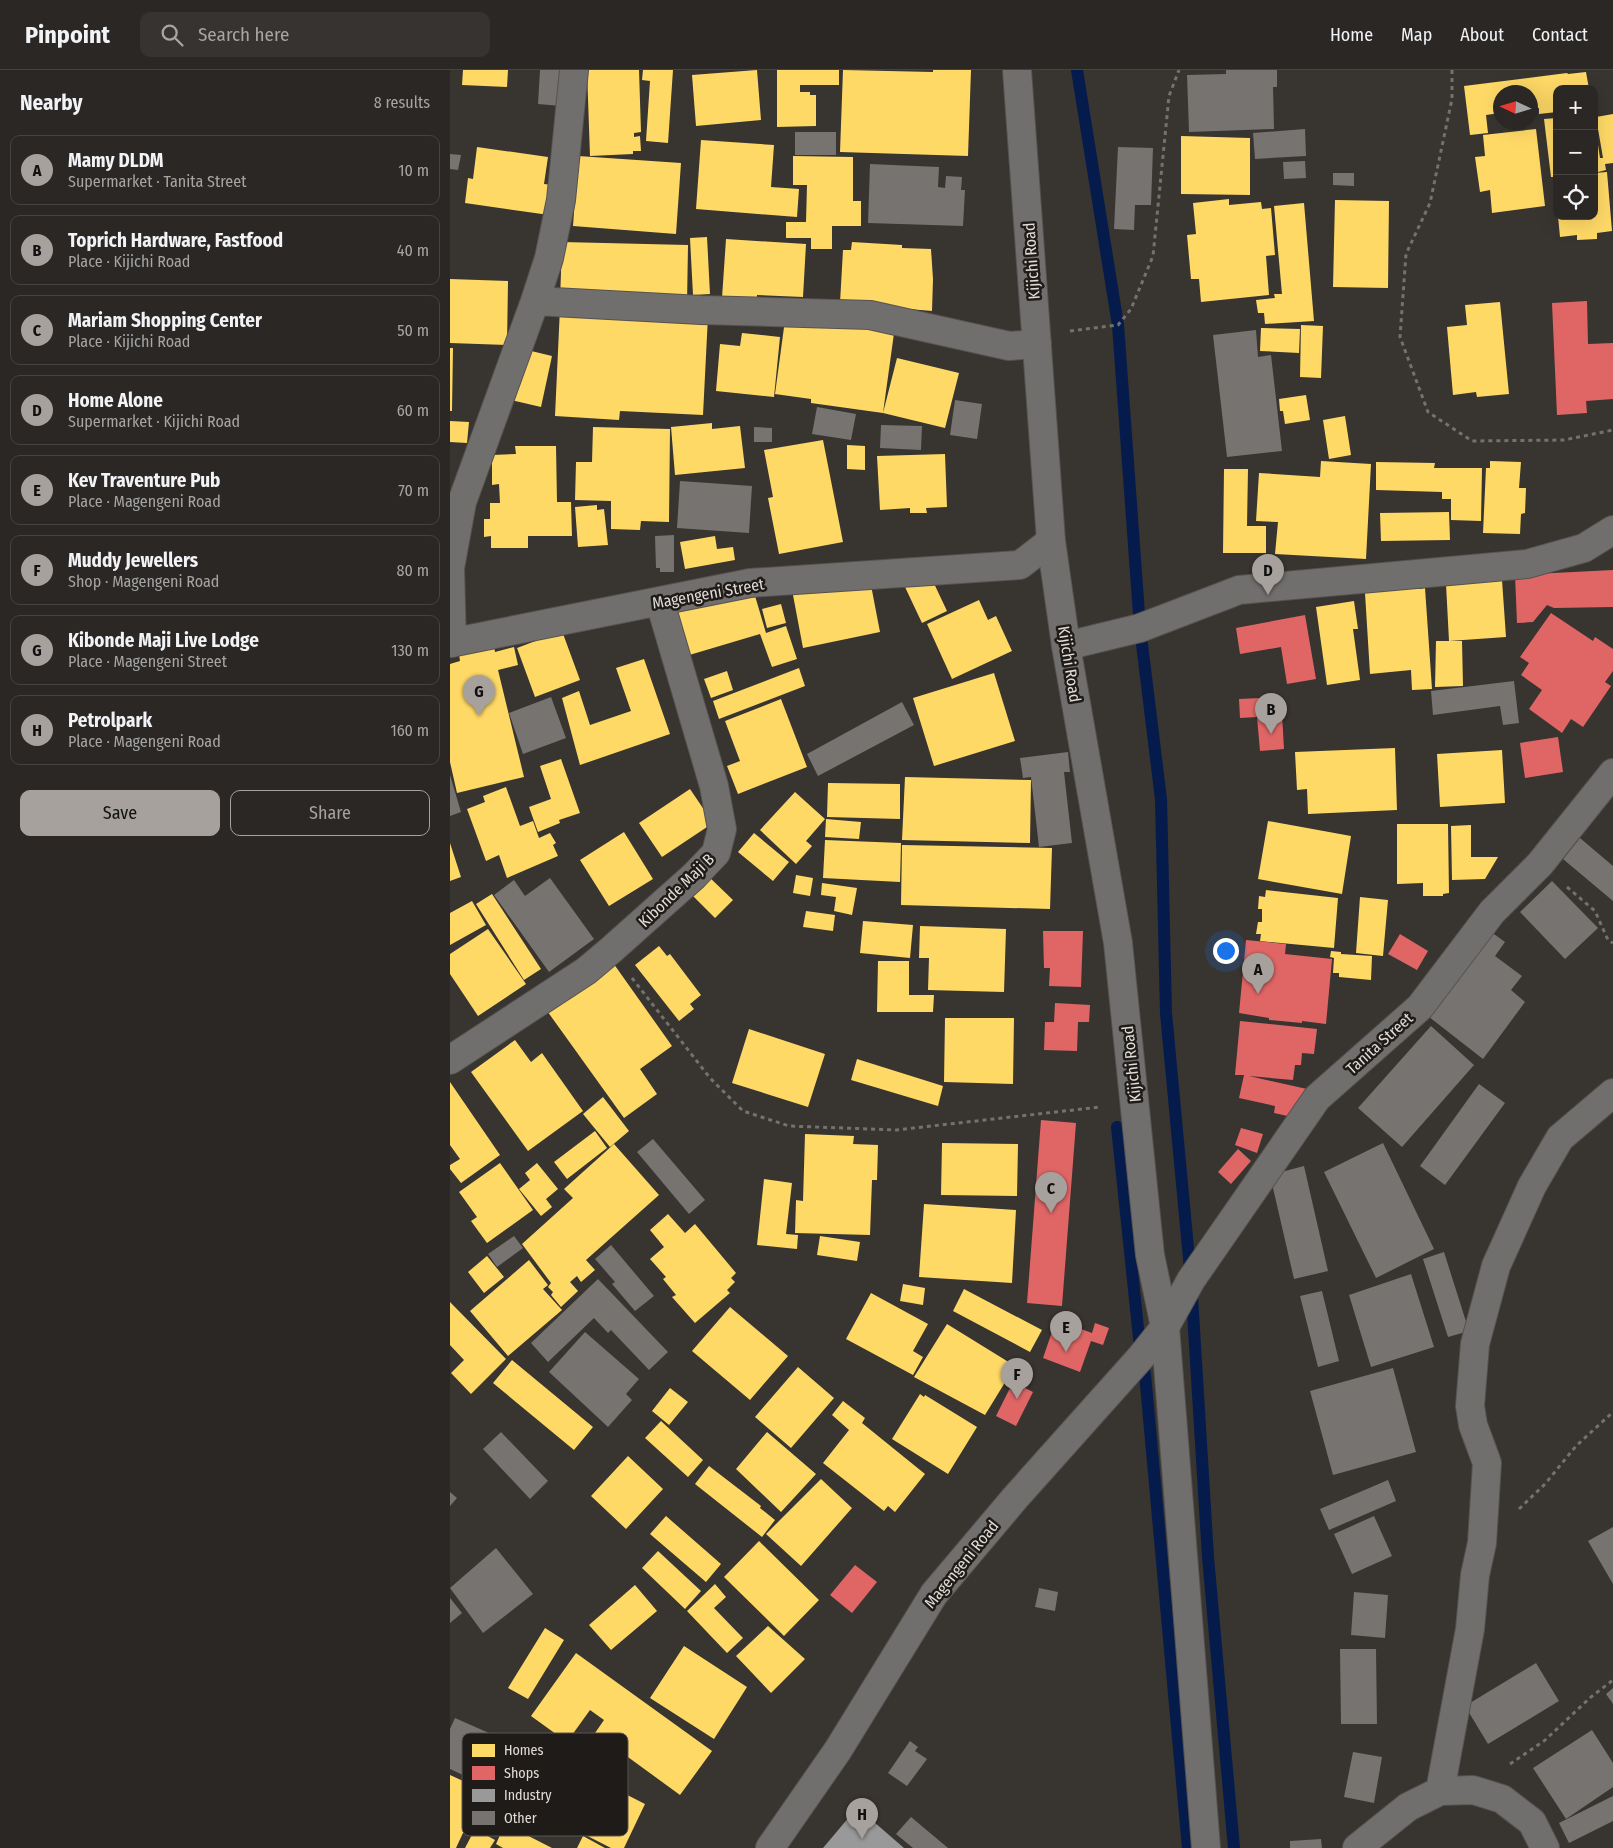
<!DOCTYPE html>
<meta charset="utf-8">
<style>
:root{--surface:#2a2724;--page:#363331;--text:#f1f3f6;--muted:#a5a5a6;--line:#464441;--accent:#a6a19d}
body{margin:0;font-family:"Fira Sans Condensed",sans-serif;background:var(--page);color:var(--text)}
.controls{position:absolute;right:15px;top:15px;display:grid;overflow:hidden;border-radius:10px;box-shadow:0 5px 20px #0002}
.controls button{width:45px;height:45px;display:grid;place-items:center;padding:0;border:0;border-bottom:1px solid var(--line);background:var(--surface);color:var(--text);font:25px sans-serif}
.compass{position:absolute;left:1043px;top:15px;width:45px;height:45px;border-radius:50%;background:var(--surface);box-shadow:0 5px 20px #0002;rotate:274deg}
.you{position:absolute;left:775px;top:880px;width:18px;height:18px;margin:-12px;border:4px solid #fff;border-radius:50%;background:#1a73e8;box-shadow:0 0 0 8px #1a73e833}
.badge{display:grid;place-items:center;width:32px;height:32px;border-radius:50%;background:var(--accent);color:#111;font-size:16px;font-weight:700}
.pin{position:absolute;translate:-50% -41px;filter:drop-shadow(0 1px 2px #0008)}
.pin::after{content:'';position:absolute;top:26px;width:18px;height:15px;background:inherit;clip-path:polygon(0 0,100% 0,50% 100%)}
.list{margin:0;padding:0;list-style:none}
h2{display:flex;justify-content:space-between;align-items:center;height:65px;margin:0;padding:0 20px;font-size:21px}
h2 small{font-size:16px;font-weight:400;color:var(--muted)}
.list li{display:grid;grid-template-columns:32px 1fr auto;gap:15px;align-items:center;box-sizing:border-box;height:70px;margin:0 10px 10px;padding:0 10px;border:1px solid var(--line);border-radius:10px}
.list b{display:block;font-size:19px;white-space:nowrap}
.list p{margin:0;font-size:16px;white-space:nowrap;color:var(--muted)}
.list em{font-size:16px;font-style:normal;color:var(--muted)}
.actions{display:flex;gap:10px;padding:15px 20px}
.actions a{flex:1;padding:11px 0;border:1px solid var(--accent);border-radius:10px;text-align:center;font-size:18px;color:var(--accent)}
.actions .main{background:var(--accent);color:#111}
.icon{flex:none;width:28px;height:28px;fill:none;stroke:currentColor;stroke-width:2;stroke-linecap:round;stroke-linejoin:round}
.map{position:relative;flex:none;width:1163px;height:1778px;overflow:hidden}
header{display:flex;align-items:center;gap:30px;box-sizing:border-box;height:70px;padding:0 25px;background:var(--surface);border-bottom:1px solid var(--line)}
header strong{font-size:24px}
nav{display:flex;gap:28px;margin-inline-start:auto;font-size:18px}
.search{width:350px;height:45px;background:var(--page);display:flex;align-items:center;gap:12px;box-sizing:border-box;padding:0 18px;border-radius:10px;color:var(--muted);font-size:19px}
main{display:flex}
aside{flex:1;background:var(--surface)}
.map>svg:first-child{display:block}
.homes{fill:#ffd966}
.shops{fill:#e06666}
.industry{fill:#999}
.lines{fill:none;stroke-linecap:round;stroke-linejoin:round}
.stream{stroke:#051b4c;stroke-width:12}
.building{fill:#777370}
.minor-casing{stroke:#56524f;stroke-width:30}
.tertiary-casing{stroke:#56524f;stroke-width:30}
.path{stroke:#747170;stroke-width:3;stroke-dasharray:4 4;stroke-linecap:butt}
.minor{stroke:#716f6d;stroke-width:28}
.tertiary{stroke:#716f6d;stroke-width:28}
.labels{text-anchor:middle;stroke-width:5;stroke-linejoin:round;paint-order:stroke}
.street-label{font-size:16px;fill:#e2dcd7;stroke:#1f1b18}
.key{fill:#1f1b18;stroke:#5a5551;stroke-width:1}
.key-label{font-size:14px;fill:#e2dcd7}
</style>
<header>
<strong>Pinpoint</strong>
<div class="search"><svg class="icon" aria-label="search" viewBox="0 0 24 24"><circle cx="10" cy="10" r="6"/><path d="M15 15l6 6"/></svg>Search here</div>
<nav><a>Home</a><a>Map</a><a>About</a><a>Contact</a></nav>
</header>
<main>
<aside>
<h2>Nearby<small>8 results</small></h2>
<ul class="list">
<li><span class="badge">A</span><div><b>Mamy DLDM</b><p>Supermarket · Tanita Street</p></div><em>10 m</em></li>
<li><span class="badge">B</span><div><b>Toprich Hardware, Fastfood</b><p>Place · Kijichi Road</p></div><em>40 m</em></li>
<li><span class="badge">C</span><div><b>Mariam Shopping Center</b><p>Place · Kijichi Road</p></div><em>50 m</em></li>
<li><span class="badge">D</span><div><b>Home Alone</b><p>Supermarket · Kijichi Road</p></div><em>60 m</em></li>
<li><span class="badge">E</span><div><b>Kev Traventure Pub</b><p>Place · Magengeni Road</p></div><em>70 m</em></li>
<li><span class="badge">F</span><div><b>Muddy Jewellers</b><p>Shop · Magengeni Road</p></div><em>80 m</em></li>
<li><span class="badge">G</span><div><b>Kibonde Maji Live Lodge</b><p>Place · Magengeni Street</p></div><em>130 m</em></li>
<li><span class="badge">H</span><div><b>Petrolpark</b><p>Place · Magengeni Road</p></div><em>160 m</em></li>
</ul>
<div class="actions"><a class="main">Save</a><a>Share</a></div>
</aside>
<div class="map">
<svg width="1163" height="1778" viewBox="0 0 1163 1778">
<rect width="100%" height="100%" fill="#383430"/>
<!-- homes -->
<path class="homes" d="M13 0H58L57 17 12 15Z
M137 0H189L191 62 184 63V67L190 66 191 81H183V84L140 86Z
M193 0H223L218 73 196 71 200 11 192 10Z
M307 0 311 50 246 56 242 5Z
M327 0H389V15H350V22H360V25H366V56L327 57Z
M393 0 483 2V0H521L518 86 390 82Z
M1136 2 1139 19H1107V42L1089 44V38L1080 39V22H1050V43L1036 45 1038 63 1020 65 1014 16 1117 3 1118 4Z
M1163 44V93L1155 94 1156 100 1144 103V49L1150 88H1153L1146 47Z
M1107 48V107H1101L1094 49Z
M1086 59 1095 136 1042 143 1040 120 1030 122 1025 87 1035 86 1033 65Z
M731 66 800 68V125L731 124Z
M251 70 324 75 321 117 349 119 347 147 246 139Z
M27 77 98 87 94 114 103 115 99 145 15 133 18 108 23 109Z
M128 86 231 93 226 164 123 156Z
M343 86 403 87V131H411V156H382V179H361V168H336V152H356L357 115H343Z
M1157 102 1162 161 1147 163V169L1127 170V165L1110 167 1108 146H1144V103Z
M779 129V135L811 132 812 139 821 138 825 185 816 186 819 225 751 232 749 209H741L737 165 746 164 743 133Z
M885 130 939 131 938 218 883 217Z
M854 133 864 251 815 254 814 243H808L806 230 825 228 824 224H832L824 136Z
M257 167 260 224 243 225 240 168Z
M276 169 356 174 353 227 307 225V231L272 228Z
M112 172 238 175 237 235 110 232Z
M402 172 452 175V178L481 179 483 209 482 241 390 233 393 180H401Z
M0 209 58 211 57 275 0 273Z
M1050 232 1059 324 1027 327 1026 322 1003 325 997 257 1017 255 1015 235Z
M110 238 258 246 253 345 170 341 169 350 105 346Z
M335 250 445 256 433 343 361 333V329L325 324Z
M851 255 873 256 871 308 850 307Z
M811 258 850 259 849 283 810 281Z
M292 263 330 267 324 327 266 321 270 274 290 276Z
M0 278H3L2 341H0Z
M73 279 102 286 91 337 61 330Z
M447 288 509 303 495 358 433 343Z
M856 325 860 350 835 354 833 341H830L829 329Z
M895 346 901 385 879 389 873 350Z
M0 351 19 352 17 373 0 372Z
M262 353V359L290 356 295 398 225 405 221 357Z
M143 357 220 359 219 452 191 451 190 460 161 459V431L125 430 126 392H142Z
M373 370 393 472 329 484 318 428 323 427 314 380Z
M397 375 415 376V400L397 399Z
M65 376H106L107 432H121L122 466H78V478H41V466L34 467V449H40V433H50L49 414 42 415V385L66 384Z
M495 384 497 437 476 438 477 443H460V438L430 440 427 386Z
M871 391 921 394 916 489 825 484 828 452 806 451 809 403 870 407Z
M1040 391 1071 392 1069 418H1076L1075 443 1071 444 1070 464 1033 463 1036 398H1040Z
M926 392 985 393 984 398H1032L1031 451 1001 450V429H992V422L926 420Z
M774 399H798L797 456H816V483H773Z
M147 435V440L154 439 158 475 128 477 125 437Z
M999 442 1000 470 931 471 930 443Z
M265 466 267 479 283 477 285 490 235 499 230 472Z
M480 505 497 541 472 553 455 517Z
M420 510 430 562 353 578 343 525Z
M1052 510 1056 567 999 571 996 514Z
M969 512V519L975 518 982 619 962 620 961 600 920 604 915 523H918V515Z
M303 519 316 563 336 556 347 589 322 597 310 564 236 586 224 542Z
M529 530 538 550 546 546 562 581 502 609 477 554Z
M904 531 908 559H903L910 610 877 615 866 537Z
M331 534 336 553 317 558 312 539Z
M112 561 130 610 85 627 67 578Z
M986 571H1012L1013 616 985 617Z
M44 576 45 582 64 577 68 595 48 600 74 707 7 723 0 692V594L10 591 9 584Z
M194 589 220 664 130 695 112 628 129 621 140 655 181 641 166 598Z
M349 598 355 616 269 649 263 631Z
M277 601 283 620 261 628 254 609Z
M544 603 565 671 484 696 463 628Z
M331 629 357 697 288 724 277 696 290 691 275 651Z
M945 678 947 740 858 744 857 719 847 720 845 682Z
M1052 680 1055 733 990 737 987 684Z
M111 689 130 743 109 750 110 753 88 762 79 737 101 729 90 696Z
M455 707 581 710 580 773 452 770Z
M378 713 450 714V749L377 747Z
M56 717 70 756 83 751 89 768 100 763 106 773 103 775 108 786 57 808 49 785 36 791 17 739 35 732 33 726Z
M240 719 263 753 212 787 189 753Z
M345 722 375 749 356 771 362 776 346 794 310 760Z
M376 749 411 752 409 769 375 767Z
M818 751 901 766 892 824 808 809Z
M947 754H998L999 823 993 824V826H973V813L947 814Z
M1021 755V787H1048L1035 809 1002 810 1001 756Z
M174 762 203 809 159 836 130 790Z
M304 763 339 792 323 811 288 782Z
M375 770 451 773 450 812 373 808Z
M0 773 11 807 0 811Z
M452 775 602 778 600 839 451 835Z
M257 805 283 830 265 848 239 822Z
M346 805 363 808 360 826 343 823Z
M372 813 407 818 402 845 384 841 386 827 371 825Z
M816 820 888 828 884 878 810 871 811 864H806L808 852H812V839H808L809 826 815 827Z
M42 824 91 899 74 910 26 834Z
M910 827 938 830 933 886 906 883Z
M22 831 36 855 0 875V843Z
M356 841 385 845 383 861 353 857Z
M413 851 463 855 460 888 410 883Z
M470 856 556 859 554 922 478 920 479 888H469Z
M38 859 76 914 28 946 0 904V884Z
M209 876 217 886 220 884 251 925 240 934 244 939 229 951 185 895Z
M881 881 891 882V884L922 886 921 910 889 907V903H883L884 888 880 887Z
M161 890 222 976 190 999 207 1024 174 1048 95 938Z
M428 891H459V925H484L483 942H427Z
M495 948H564L563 1014 494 1012Z
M299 959 375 984 358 1037 282 1013Z
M65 970 81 992 92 983 133 1041 78 1081 21 1002Z
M407 989 493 1016 488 1036 401 1010Z
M0 1012 50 1085 11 1113 0 1099V1095L10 1089 0 1075Z
M153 1027 179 1061 160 1077 133 1044Z
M145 1061 157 1078 117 1109 104 1092Z
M355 1064 404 1066 403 1074 428 1075 427 1110H422L420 1165 345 1163 346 1130 353 1131Z
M492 1073 568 1074 567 1126 491 1125Z
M164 1074 209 1125 136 1190 145 1200 131 1212 127 1206 120 1212 128 1221 111 1237 101 1225 103 1222 98 1217 101 1213 72 1174 123 1128 114 1119Z
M50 1093 83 1140 37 1173 21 1151 27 1147 9 1122Z
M87 1093 108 1119 96 1129 102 1137 91 1146 69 1119 80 1110 75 1103Z
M314 1109 342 1113 336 1164 348 1165 347 1179 307 1175Z
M474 1134 566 1140 562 1213 469 1207Z
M218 1144 235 1163 245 1154 286 1203 281 1208 285 1212 277 1220 280 1223 245 1253 222 1227 226 1225 213 1209 216 1207 200 1189 214 1177 200 1160Z
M370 1166 410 1172 407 1191 367 1185Z
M37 1186 54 1207 34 1223 18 1202Z
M79 1190 98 1215 93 1219 112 1240 58 1286 20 1241Z
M453 1214 475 1218 473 1235 450 1231Z
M514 1219 592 1260 580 1282 503 1241Z
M421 1223 478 1254 463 1281 473 1287 463 1305 396 1269Z
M0 1232 56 1289 21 1324 1 1303 14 1290 0 1275Z
M280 1237 338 1286 300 1330 242 1281Z
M497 1254 565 1296 535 1345 464 1307Z
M62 1290 143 1357 124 1380 43 1313Z
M348 1297 384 1328 341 1378 305 1347Z
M220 1318 238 1332 219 1355 202 1341Z
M470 1324 474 1327 475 1325 527 1357 498 1404 442 1369Z
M393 1331 415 1348 412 1353 475 1404 445 1442 438 1436 434 1441 373 1393 399 1360 382 1345Z
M211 1351 253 1390 238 1407 195 1368Z
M317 1362 366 1404 331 1442 286 1399Z
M178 1386 213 1419 176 1459 141 1426Z
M259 1396 311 1436 310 1438 325 1450 312 1467 245 1414Z
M371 1409 402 1438 351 1496 316 1464Z
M216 1446 271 1494 256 1512 200 1464Z
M309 1471 369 1530 334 1566 274 1507Z
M208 1481 251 1521 235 1539 192 1498Z
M265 1514 276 1527 264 1538 293 1568 277 1583 237 1541Z
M185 1515 207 1541 161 1580 139 1555Z
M318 1556 355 1589 321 1623 286 1586Z
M95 1558 114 1570 78 1629 58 1618Z
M234 1576 297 1617 264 1669 200 1628Z
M126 1583 262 1681 230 1725 145 1663 154 1650 140 1640 117 1672 81 1646Z
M132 1702 195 1734 174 1778H161L108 1751Z
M0 1705 33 1720 6 1778H0Z
M55 1754 102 1778H53L46 1774Z
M25 1759 45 1770 40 1778H15Z
M133 1766 155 1778H127Z"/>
<!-- shops -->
<path class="shops" d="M1137 231 1138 274 1163 273V329L1136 331 1137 343 1107 345 1102 233Z
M1163 500V537L1104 538 1097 535 1083 552 1067 553 1065 505Z
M1101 543 1143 571 1145 567 1163 579V601L1155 612 1161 616 1133 657 1121 649 1112 663 1079 639 1092 620 1071 605 1079 593 1070 587Z
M855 545 866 609 837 614 831 577 790 584 786 558Z
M831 627 834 679 810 681 807 647 790 648 789 629Z
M1108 667 1113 702 1075 708 1070 673Z
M593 861H633L631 917 599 916 600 898H594Z
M950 864 978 881 967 900 938 884Z
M796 870 836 874 835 884 882 889 876 954 852 951V953L819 950V948L789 943Z
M605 933 640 935 639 952H628L627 981 594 980 595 952H604Z
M790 951 867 959 864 984 852 983 851 995H845L843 1010 799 1006 857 1019 842 1047 824 1043 825 1036 789 1028 794 1005H785Z
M591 1050 626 1053 612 1236 577 1233Z
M791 1058 813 1064 807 1083 785 1075Z
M788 1079 801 1091 781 1114 768 1102Z
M606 1250 642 1263 645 1253 659 1258 653 1275 641 1271 630 1302 593 1288Z
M563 1312 583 1322 566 1356 546 1346Z
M405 1495 427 1512 402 1543 380 1525Z"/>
<!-- industry -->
<path class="industry" d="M400 1746 417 1760 424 1752 454 1778H373Z"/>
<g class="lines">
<!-- stream -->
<path class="stream" d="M627 0 668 255 690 558 711 729 716 943 741 1210 758 1487 784 1778
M667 1057 691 1287 695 1304 738 1778"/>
</g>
<!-- building -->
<path class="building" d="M90 0H113L111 36 88 34Z
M776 0H827V17H823L824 59 739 62 737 5 776 4Z
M855 59 856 86 805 89 803 63Z
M345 62H386V85H345Z
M668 77 703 78 701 135H685L684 160 664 159Z
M0 84 11 85 8 100 0 99Z
M855 91 856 108 834 109 833 92Z
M420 94 489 97 488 117 495 118 496 106 512 107 511 120H515L513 156 418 153Z
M883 103H904V116L883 115Z
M806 260 808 287 821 285 832 381 777 387 763 265Z
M505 330 532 334 527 369 500 365Z
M367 337 406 344 401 370 362 364Z
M431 355 472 356 471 380 430 378Z
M304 357 322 358V372H304Z
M230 411 302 416 299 463 227 458Z
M224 465V502H210V498H206L205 466Z
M1064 611 1069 653 1053 655 1050 636 983 645 981 621Z
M101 627 116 668 73 684 59 643Z
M452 632 464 655 368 706 357 684Z
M618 682 620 702H614L622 773 589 777 581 707 573 708 570 688Z
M0 705 11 742 0 746Z
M1130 768 1163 796V831L1113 789Z
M100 808 144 869 99 902 44 825 64 810 75 826Z
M1102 811 1148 858 1115 889 1070 842Z
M1037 859 1055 872 1045 886 1072 906 1061 920 1075 932 1033 989 974 943Z
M981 956 1024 995 952 1077 908 1038Z
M1029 1014 1055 1033 995 1115 970 1096Z
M203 1069 255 1130 239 1144 187 1082Z
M933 1073 984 1179 926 1208 874 1102Z
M854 1096 878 1201 844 1209 820 1105Z
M64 1166 73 1178 47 1197 38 1184Z
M161 1175 204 1226 185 1241 162 1214 165 1212 145 1189Z
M994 1182 1019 1261 998 1267 973 1189Z
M961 1204 984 1277 921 1297 899 1225Z
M148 1209 218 1282 199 1300 161 1260 158 1263 144 1248 98 1292 81 1273Z
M872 1221 889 1291 868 1297 850 1226Z
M135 1262 189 1309 176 1324 182 1330 158 1357 99 1302Z
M943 1298 966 1382 883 1405 860 1321Z
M51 1362 98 1411 80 1429 33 1379Z
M938 1410 946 1431 879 1460 870 1439Z
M0 1422 7 1428 0 1436Z
M924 1446 942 1486 902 1504 884 1464Z
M1163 1457V1514L1138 1471Z
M46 1478 83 1524 33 1563 0 1518Z
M589 1518 608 1522 605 1541 585 1537Z
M904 1522 938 1525 935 1568 901 1565Z
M0 1528 12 1543 0 1553Z
M890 1579H926L927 1654H891Z
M1086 1593 1109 1631 1038 1674 1015 1636Z
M1163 1618V1634L1156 1624Z
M5 1648 48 1667 28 1712 0 1699V1659Z
M1142 1660 1163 1693V1717L1116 1749 1083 1698Z
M460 1671 468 1677 465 1681 477 1689 457 1716 438 1703Z
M903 1682 932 1687 924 1733 894 1727Z
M1163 1726V1751L1119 1773 1109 1753Z
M461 1747 498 1778H463L446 1764Z
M871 1769 872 1778H840V1771Z"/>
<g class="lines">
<defs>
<path id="minor" d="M85 231 251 240 420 245 559 276 587 274
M0 573 300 513 570 495 601 471
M2 573 0 498 12 432 85 231 99 188 111 130 124 0
M616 576 690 558 789 520 1077 494 1134 478 1163 460
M0 990 136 901 161 880 244 806 266 783 272 759 264 716 210 532
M990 1721 1020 1559 1025 1505 1032 1473 1037 1393 1023 1355 1020 1336 1025 1274 1046 1196 1082 1116 1110 1068 1163 1023
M320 1778 388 1680 484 1524 565 1428 691 1287 715 1257 741 1210 867 1028 970 937 1042 842 1090 794 1163 703
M907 1778 958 1737 990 1721 1023 1720 1052 1729 1082 1752 1095 1778"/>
<path id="tertiary" d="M567 0 601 471 616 576 668 873 700 1185 715 1257 756 1778"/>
</defs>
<!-- minor casing -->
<use href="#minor" class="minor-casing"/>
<!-- tertiary casing -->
<use href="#tertiary" class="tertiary-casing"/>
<!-- path -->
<path class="path" d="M1002 0V29L980 133 956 184 950 267 978 342 1022 371 1114 370 1163 360
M620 261 668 255 681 239 703 186 719 26 729 0
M1117 817 1145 841 1158 870 1163 873
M182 908 260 1008 293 1041 339 1056 446 1060 650 1037
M1069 1439 1095 1414 1126 1376 1163 1342
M1060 1694 1094 1671 1141 1627 1163 1610"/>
<!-- minor -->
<use href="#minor" class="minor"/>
<!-- tertiary -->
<use href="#tertiary" class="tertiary"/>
</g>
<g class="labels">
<!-- street labels -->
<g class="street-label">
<text transform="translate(581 191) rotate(-94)" y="6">Kijichi Road</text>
<text transform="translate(258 523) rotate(-10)" y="6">Magengeni Street</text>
<text transform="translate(620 594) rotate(81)" y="6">Kijichi Road</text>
<text transform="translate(226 820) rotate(-44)" y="6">Kibonde Maji B</text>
<text transform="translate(929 973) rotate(-42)" y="6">Tanita Street</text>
<text transform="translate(681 994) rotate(-96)" y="6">Kijichi Road</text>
<text transform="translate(511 1494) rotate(-51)" y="6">Magengeni Road</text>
</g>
</g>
<!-- legend -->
<rect x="12" y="1663" width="166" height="103" rx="8" class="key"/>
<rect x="22" y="1674" width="23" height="13" fill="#ffd966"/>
<rect x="22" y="1696" width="23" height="14" fill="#e06666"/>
<rect x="22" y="1719" width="23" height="13" fill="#999"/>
<rect x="22" y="1741" width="23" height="14" fill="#777370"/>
<g class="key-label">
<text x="54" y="1685">Homes</text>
<text x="54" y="1708">Shops</text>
<text x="54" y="1730">Industry</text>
<text x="54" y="1753">Other</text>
</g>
</svg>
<div class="controls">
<button>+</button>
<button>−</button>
<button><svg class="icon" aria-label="locate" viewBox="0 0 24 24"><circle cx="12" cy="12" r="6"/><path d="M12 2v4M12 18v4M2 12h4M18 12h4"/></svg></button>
</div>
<svg class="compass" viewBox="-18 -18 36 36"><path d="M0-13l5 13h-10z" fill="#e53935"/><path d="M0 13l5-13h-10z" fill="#a5a5a6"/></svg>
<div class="you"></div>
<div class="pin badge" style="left:808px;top:924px">A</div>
<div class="pin badge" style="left:821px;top:664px">B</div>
<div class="pin badge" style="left:601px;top:1143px">C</div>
<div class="pin badge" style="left:818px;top:525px">D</div>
<div class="pin badge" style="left:616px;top:1282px">E</div>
<div class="pin badge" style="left:567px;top:1329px">F</div>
<div class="pin badge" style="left:29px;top:646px">G</div>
<div class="pin badge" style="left:412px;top:1769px">H</div>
</div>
</main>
